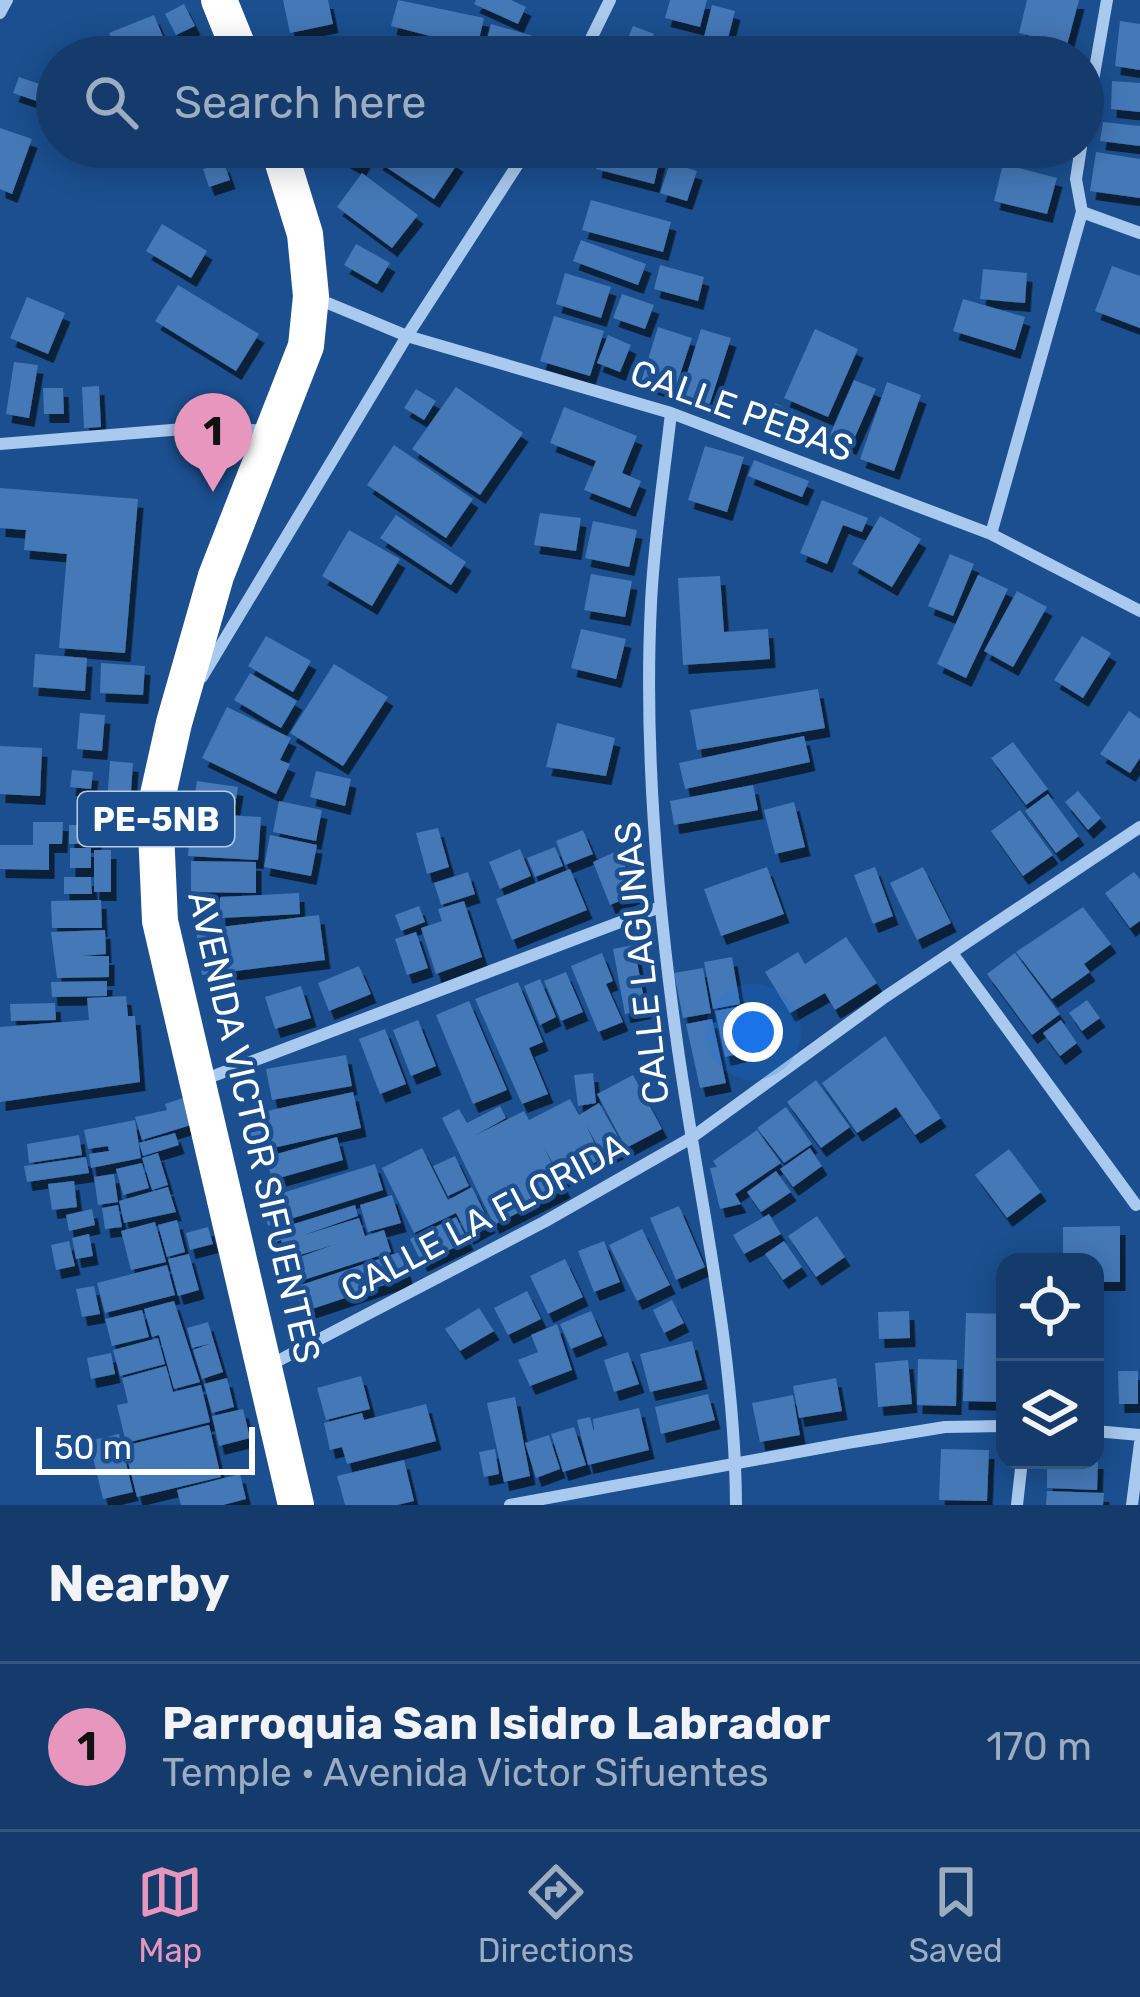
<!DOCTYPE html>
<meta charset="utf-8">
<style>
:root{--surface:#143b6b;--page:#1d4271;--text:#f1f3f6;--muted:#9dadc1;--line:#33557e;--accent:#e797bd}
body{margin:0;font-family:Rubik,sans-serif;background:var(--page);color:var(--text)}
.controls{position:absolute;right:36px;bottom:36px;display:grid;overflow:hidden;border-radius:24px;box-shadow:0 6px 30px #0003}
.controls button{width:108px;height:108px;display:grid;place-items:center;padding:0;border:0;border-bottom:3px solid var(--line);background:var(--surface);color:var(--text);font:60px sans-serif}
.scale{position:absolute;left:36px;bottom:30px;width:219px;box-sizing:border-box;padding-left:12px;border:6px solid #fff;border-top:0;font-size:33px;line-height:42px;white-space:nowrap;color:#fff;-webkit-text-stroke:9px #1b4f8f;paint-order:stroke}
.you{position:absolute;left:753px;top:1032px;width:42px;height:42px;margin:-30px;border:9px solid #fff;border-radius:50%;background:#1a73e8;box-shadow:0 0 0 18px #1a73e833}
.badge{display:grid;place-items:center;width:78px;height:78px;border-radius:50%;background:var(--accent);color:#111;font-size:39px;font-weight:700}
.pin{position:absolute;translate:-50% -99px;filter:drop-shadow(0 3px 6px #0008)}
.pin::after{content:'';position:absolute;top:63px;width:42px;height:36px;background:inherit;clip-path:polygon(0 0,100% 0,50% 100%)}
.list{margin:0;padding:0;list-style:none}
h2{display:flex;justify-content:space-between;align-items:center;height:156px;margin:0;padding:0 48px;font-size:51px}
h2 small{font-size:39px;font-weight:400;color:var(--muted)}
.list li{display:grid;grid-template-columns:78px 1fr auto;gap:36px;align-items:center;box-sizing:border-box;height:168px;padding:0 48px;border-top:3px solid var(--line)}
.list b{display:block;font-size:45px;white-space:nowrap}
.list p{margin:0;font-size:39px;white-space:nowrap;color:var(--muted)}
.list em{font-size:39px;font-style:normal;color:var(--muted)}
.icon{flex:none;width:66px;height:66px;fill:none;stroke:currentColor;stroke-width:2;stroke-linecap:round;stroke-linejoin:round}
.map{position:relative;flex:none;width:1140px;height:1505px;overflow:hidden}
.search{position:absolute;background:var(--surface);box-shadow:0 6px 30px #0003;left:36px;right:36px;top:36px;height:132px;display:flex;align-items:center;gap:30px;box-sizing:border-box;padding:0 42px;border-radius:66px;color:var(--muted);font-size:45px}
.sheet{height:324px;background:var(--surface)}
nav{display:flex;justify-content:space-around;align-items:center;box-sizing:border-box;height:168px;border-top:3px solid var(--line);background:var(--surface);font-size:33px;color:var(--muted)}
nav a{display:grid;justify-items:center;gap:6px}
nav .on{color:var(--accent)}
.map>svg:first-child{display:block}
.building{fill:#4478b7;filter:url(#shadow)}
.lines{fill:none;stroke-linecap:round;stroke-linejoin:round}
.street{stroke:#a9c9ee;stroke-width:12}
.highway{stroke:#fff;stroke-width:36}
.labels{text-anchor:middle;stroke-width:9;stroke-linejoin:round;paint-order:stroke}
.shield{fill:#1b4f8f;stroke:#bbcadd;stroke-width:3}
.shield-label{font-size:33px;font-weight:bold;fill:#fff}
.street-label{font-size:36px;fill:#fff;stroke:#1b4f8f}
</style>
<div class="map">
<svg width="1140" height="1505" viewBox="0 0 1140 1505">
<defs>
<filter id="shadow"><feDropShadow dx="5.5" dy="9" stdDeviation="0" flood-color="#0009"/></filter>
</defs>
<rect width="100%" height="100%" fill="#1b4f8f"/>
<!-- building -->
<path class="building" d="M283 0H328L333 24 290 33Z
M398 0 484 18 477 48 391 26Z
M476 0H511L526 7 518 24 474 4Z
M670 0H707L700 27 665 18Z
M1027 0H1079L1067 45 1019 33Z
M184 4 195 26 176 35 165 14Z
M712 5 735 11 726 46 703 41Z
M154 15 166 44 135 57H119L109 33Z
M1120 21 1140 24V70L1115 66Z
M491 24 547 40 542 57H521L485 47Z
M633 26 654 34 645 57H620Z
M669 37 696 44 692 57H664Z
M19 77 57 90V108L13 93Z
M1112 81 1140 83V112L1111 109Z
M1103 122 1140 126V146L1100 141Z
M0 128 32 139 12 194 0 189Z
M323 147H372L360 168Z
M387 147H434L458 163 434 199 377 161Z
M601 147 662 149 654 184 596 169Z
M1096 152 1140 159V198L1090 191Z
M224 163 230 180 209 187 203 169Z
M670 163 697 171 687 201 660 193Z
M1003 164 1057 178 1047 214 994 201Z
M362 173 418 215 392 248 337 207Z
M591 200 671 222 663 252 582 230Z
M162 224 207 251 191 278 146 251Z
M581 240 646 264 638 285 573 261Z
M356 244 390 263 377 284 344 265Z
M660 265 704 277 698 301 654 289Z
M1112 266 1140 276V328L1095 311Z
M983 269 1027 273 1025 303 980 299Z
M565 273 611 287 601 318 556 304Z
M178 285 259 334 236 371 155 321Z
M622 294 654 305 645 329 613 318Z
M27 297 65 313 48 354 10 338Z
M963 299 1025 317 1015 350 953 331Z
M554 316 604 331 590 376 540 361Z
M658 327 692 338 674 393 641 382Z
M701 329 731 338 709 406 680 396Z
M815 329 858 349 828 417 784 398Z
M608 335 631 345 620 372 597 363Z
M14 362 38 365 29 418 6 414Z
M854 380 876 389 851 446 829 437Z
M887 382 921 395 894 471 860 459Z
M99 386 101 427 84 428 82 387Z
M456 387 523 433 480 495 412 449Z
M43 388H63L64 414H44Z
M416 389 436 401 424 420 404 408Z
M775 403 797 414 789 430 767 418Z
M564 407 637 436 622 473 641 481 630 508 584 490 596 461 550 443Z
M394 445 473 499 446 538 367 485Z
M705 446 744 457 727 512 688 500Z
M754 460 809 481 802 497 748 476Z
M0 488 138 499 125 653 59 648 67 554 24 550 26 530 0 528Z
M822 500 868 518 862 532 843 525 827 564 800 553Z
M540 513 581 518 576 551 534 545Z
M396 515 466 562 451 585 380 538Z
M880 516 921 539 892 587 852 564Z
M593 521 637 530 629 567 585 558Z
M349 530 400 559 372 606 322 576Z
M950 554 974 564 953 616 928 606Z
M591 574 632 581 625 617 584 610Z
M978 575 1008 589 966 678 937 664Z
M720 576 724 632 768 629 770 659 683 665 678 578Z
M1017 591 1047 607 1013 667 984 651Z
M581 629 626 639 616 679 571 668Z
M266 636 311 661 293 692 248 666Z
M1082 636 1111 653 1083 698 1054 680Z
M35 654 87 658 85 691 33 687Z
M101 663 145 666 143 695 100 693Z
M334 664 388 697 343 766 290 733Z
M250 673 297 701 281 728 234 700Z
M818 689 825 728 697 750 690 710Z
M227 707 291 738 280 760 290 764 276 794 202 758Z
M1129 711 1140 719V758L1130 773 1100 754Z
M80 713 105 715 102 751 77 749Z
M557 723 615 738 606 776 546 767Z
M804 736 810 762 685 789 679 763Z
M1013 742 1048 789 1026 805 991 758Z
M0 746 42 748 40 796 0 794Z
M110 761 133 763 130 805 107 803Z
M72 770 93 772 91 789 70 787Z
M316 771 351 779 345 806 310 797Z
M197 781 238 787 234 812 193 806Z
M753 785 758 810 674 825 670 801Z
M1078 791 1101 818 1088 830 1065 802Z
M1048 794 1079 836 1056 853 1025 811Z
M279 801 322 810 316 841 273 832Z
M794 802 805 847 775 854 764 810Z
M1020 810 1053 855 1023 876 991 831Z
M191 813 261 817 258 860 188 856Z
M33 822H63L62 844H49V870L0 869V845H33Z
M69 825H96V844H69Z
M438 828 449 867 427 874 416 833Z
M583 830 593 854 565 865 556 841Z
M270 835 317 845 311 876 264 867Z
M555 847 563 866 535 877 527 858Z
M70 848H91V868H70Z
M520 849 531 876 500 889 489 862Z
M94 850H111V892H94Z
M619 850 637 894 610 905 593 862Z
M191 861 256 862V893L191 892Z
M767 867 784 914 721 936 704 889Z
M875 867 893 916 873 924 854 875Z
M923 867 951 923 917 940 890 883Z
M570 869 587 910 512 940 496 899Z
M468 872 475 894 441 905 434 883Z
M1134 872 1140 879V921L1130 928 1105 893Z
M64 877H91L92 894H64Z
M299 893 300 914 220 918V897Z
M101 900 102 928H52L51 901Z
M464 901 482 957 436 974 421 928 442 921 438 909Z
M419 906 425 922 401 931 395 915Z
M1083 907 1111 944 1084 964 1090 972 1052 999 1016 952Z
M319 915 325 960 202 975 196 930Z
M105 930 106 954 82 956H109V977L57 978 51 932Z
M416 932 428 968 407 975 395 939Z
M846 937 877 983 835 1010 825 993 790 1013 765 972 798 952 805 964Z
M634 945 646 1010 625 1014 613 949Z
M602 953 613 981 606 984 623 1022 598 1032 571 966Z
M1015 953 1060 1014 1032 1035 987 974Z
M732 957 740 1004 713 1009 704 962Z
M359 966 371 994 329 1011 318 983Z
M703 968 711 1013 683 1018 674 973Z
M566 972 583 1012 561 1021 544 981Z
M540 979 556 1017 540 1025 524 986Z
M107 981V996L52 997 51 982Z
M518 982 543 1042 529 1048 548 1094 522 1104 475 999Z
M301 986 311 1018 275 1029 265 997Z
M126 996 128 1016H135L140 1082 0 1102V1027L89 1020 87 998Z
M1087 1000 1100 1018 1082 1031 1069 1013Z
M469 1001 507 1090 473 1104 436 1015Z
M55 1003 56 1020 11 1021 10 1004Z
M746 1005 755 1050 725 1057 715 1011Z
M712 1019 726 1083 700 1088 686 1024Z
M418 1020 436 1066 411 1076 393 1030Z
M1061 1020 1077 1043 1060 1056 1043 1033Z
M385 1029 406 1084 380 1094 359 1039Z
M885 1036 941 1118 915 1135 896 1107 857 1133 822 1083Z
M346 1055 352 1086 272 1100 266 1069Z
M593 1073 596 1103 578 1106 574 1075Z
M633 1075 662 1129 626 1148 597 1094Z
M816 1080 850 1127 821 1148 787 1102Z
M353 1092 361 1128 251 1153 247 1133 262 1130 258 1113Z
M183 1098 191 1125 142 1140 135 1117 167 1110 165 1104Z
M570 1099 579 1115 599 1103 624 1147 604 1158 586 1125 602 1159 562 1179 544 1148 565 1189 494 1225 442 1118 459 1109 467 1123 500 1106 506 1118 476 1135 524 1111 529 1120Z
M786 1107 812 1144 784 1163 757 1128Z
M135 1120 141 1158 91 1168 89 1154 109 1151 108 1146 88 1149 84 1130Z
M757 1130 781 1163 735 1194 741 1204 720 1209 710 1168 717 1167 713 1161Z
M175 1133 179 1145 143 1156 139 1143Z
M79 1135 82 1155 29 1163 27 1144Z
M337 1137 343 1160 272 1180 266 1157Z
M422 1148 448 1200 472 1187 490 1224 468 1236 456 1213 414 1233 382 1168Z
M810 1148 822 1166 793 1187 780 1169Z
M1009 1149 1041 1192 1007 1218 975 1175Z
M158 1153 168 1185 152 1190 142 1158Z
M455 1156 469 1186 448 1196 433 1166Z
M86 1157 89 1173 27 1182 24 1166Z
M142 1163 149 1188 123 1195 116 1169Z
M375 1164 383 1190 268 1226 260 1200Z
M776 1171 791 1192 761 1212 747 1192Z
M114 1174 118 1202 98 1205 94 1177Z
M74 1181 77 1207 52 1210 48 1184Z
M168 1187 176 1212 124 1223 119 1201Z
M392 1195 401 1223 368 1232 360 1205Z
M118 1205 122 1227 105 1229 102 1208Z
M355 1205 358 1216 301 1236 359 1218 365 1236 384 1230 391 1252 291 1284 283 1263 333 1245 287 1259 281 1240 275 1242 271 1231Z
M679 1206 705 1267 676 1280 650 1218Z
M92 1209 95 1225 69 1231 66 1215Z
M769 1214 781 1234 744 1254 733 1235Z
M817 1216 845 1257 816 1277 788 1236Z
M456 1217 468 1241 422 1263 410 1239Z
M177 1220 185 1252 167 1257 158 1225Z
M155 1222 166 1262 131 1270 121 1231Z
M1120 1226V1282H1095V1262H1063V1227Z
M208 1227 213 1244 190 1250 186 1233Z
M642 1229 670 1285 637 1301 609 1245Z
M89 1234 93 1256 76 1259 72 1238Z
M69 1241 75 1266 56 1270 51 1245Z
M604 1241 620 1282 594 1292 578 1251Z
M784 1241 802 1267 783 1280 765 1254Z
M400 1252 408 1277 303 1312 295 1287Z
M189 1254 199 1290 178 1296 168 1259Z
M565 1259 583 1297 548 1314 530 1276Z
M167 1265 175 1295 105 1313 97 1283Z
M94 1286 100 1314 82 1317 76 1289Z
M527 1291 541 1319 508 1335 494 1308Z
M672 1300 684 1323 664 1333 653 1310Z
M174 1301 200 1382 174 1389 159 1335 152 1337 144 1309Z
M479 1308 494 1331 460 1351 445 1329Z
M142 1310 149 1337 112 1346 105 1319Z
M591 1311 602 1336 571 1349 560 1324Z
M909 1311 910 1338 879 1339 878 1312Z
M966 1313 1005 1314V1402L963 1401Z
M208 1322 223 1372 202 1379 193 1350 209 1344 192 1348 187 1328Z
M557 1324 572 1370 530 1386 518 1360 538 1352 531 1335Z
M158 1338 165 1364 120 1376 113 1350Z
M692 1341 702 1380 650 1392 640 1354Z
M628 1352 639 1384 614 1392 604 1360Z
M111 1353 115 1374 91 1379 87 1358Z
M918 1359 957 1360 956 1406 917 1405Z
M908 1360 912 1404 878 1407 875 1363Z
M166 1366 173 1392 201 1385 210 1422 126 1443 117 1405 128 1403 122 1378Z
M1118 1371H1138V1404H1119Z
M361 1376 370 1409 326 1420 317 1388Z
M227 1378 234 1407 212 1413 204 1384Z
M836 1378 842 1411 799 1418 793 1386Z
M708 1394 715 1420 661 1434 655 1407Z
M793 1395 800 1435 760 1442 752 1403Z
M515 1397 530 1476 504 1482 487 1403Z
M426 1404 436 1441 347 1464 342 1447 330 1450 324 1423 362 1413 364 1420Z
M639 1408 649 1450 588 1465 577 1420 590 1417 594 1432 593 1419Z
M243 1409 250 1438 219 1446 212 1416Z
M209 1425 221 1477 137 1497 124 1446Z
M574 1427 586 1465 563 1472 551 1434Z
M119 1434 133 1492 103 1499 89 1441Z
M549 1435 560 1469 536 1478 525 1443Z
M495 1449 499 1474 484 1477 479 1452Z
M941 1449 989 1450 987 1501 939 1500Z
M404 1460 414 1501 397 1505H345L337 1476Z
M1047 1460H1098L1097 1490 1047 1488Z
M240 1474 246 1499 223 1505H181L177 1490Z
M1047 1491 1104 1493 1103 1505H1046Z"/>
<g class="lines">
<!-- street -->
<path class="street" d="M0 13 7 0
M582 57 610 0
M1083 138 1107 0
M1082 212 1140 233
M318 299 407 336 671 413 991 534 1140 611
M671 413C664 476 654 539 651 603 644 744 656 888 675 1028 696 1187 735 1344 736 1505
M0 444 208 427 268 431
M991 534 1082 212 1076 179 1081 147
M202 677 407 336 529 147
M952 953 1136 1205
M200 1081 660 907
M270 1365 544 1222 691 1138 885 997 1140 827
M1095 1431 1140 1435
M510 1505 847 1443 945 1427 1005 1426
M1017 1505 1022 1460
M1132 1505 1140 1443"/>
<!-- highway -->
<path class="highway" d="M219 0 242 57
M278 147 305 234 311 296 306 346 216 576 174 723 155 808 160 921 296 1505"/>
</g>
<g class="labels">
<!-- shield labels -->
<rect class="shield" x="78" y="792" width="156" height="54" rx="9"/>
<g class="shield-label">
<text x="156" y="831">PE-5NB</text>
</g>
<!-- street labels -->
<g class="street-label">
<text transform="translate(742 410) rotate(20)" y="13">CALLE PEBAS</text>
<text transform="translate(641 963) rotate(-96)" y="13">CALLE LAGUNAS</text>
<text transform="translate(255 1127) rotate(77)" y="13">AVENIDA VICTOR SIFUENTES</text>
<text transform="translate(484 1217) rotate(-28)" y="13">CALLE LA FLORIDA</text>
</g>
</g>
</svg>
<div class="controls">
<button><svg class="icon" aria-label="locate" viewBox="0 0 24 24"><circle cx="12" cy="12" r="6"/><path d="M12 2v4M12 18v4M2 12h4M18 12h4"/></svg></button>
<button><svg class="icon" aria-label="layers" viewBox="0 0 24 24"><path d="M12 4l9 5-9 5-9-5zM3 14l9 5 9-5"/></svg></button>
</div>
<div class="scale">50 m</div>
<div class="you"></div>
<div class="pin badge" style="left:213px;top:492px">1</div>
<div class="search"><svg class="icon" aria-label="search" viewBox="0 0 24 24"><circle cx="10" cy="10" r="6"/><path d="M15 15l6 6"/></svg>Search here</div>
</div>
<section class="sheet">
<h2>Nearby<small></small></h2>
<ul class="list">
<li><span class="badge">1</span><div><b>Parroquia San Isidro Labrador</b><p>Temple · Avenida Victor Sifuentes</p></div><em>170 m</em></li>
</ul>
</section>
<nav>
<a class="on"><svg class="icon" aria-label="map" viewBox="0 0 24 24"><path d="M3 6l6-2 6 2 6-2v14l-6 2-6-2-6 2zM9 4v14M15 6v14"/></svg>Map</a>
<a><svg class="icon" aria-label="directions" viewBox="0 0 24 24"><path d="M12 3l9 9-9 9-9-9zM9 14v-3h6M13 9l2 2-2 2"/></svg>Directions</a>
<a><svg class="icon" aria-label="saved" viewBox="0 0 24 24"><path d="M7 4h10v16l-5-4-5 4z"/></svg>Saved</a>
</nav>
